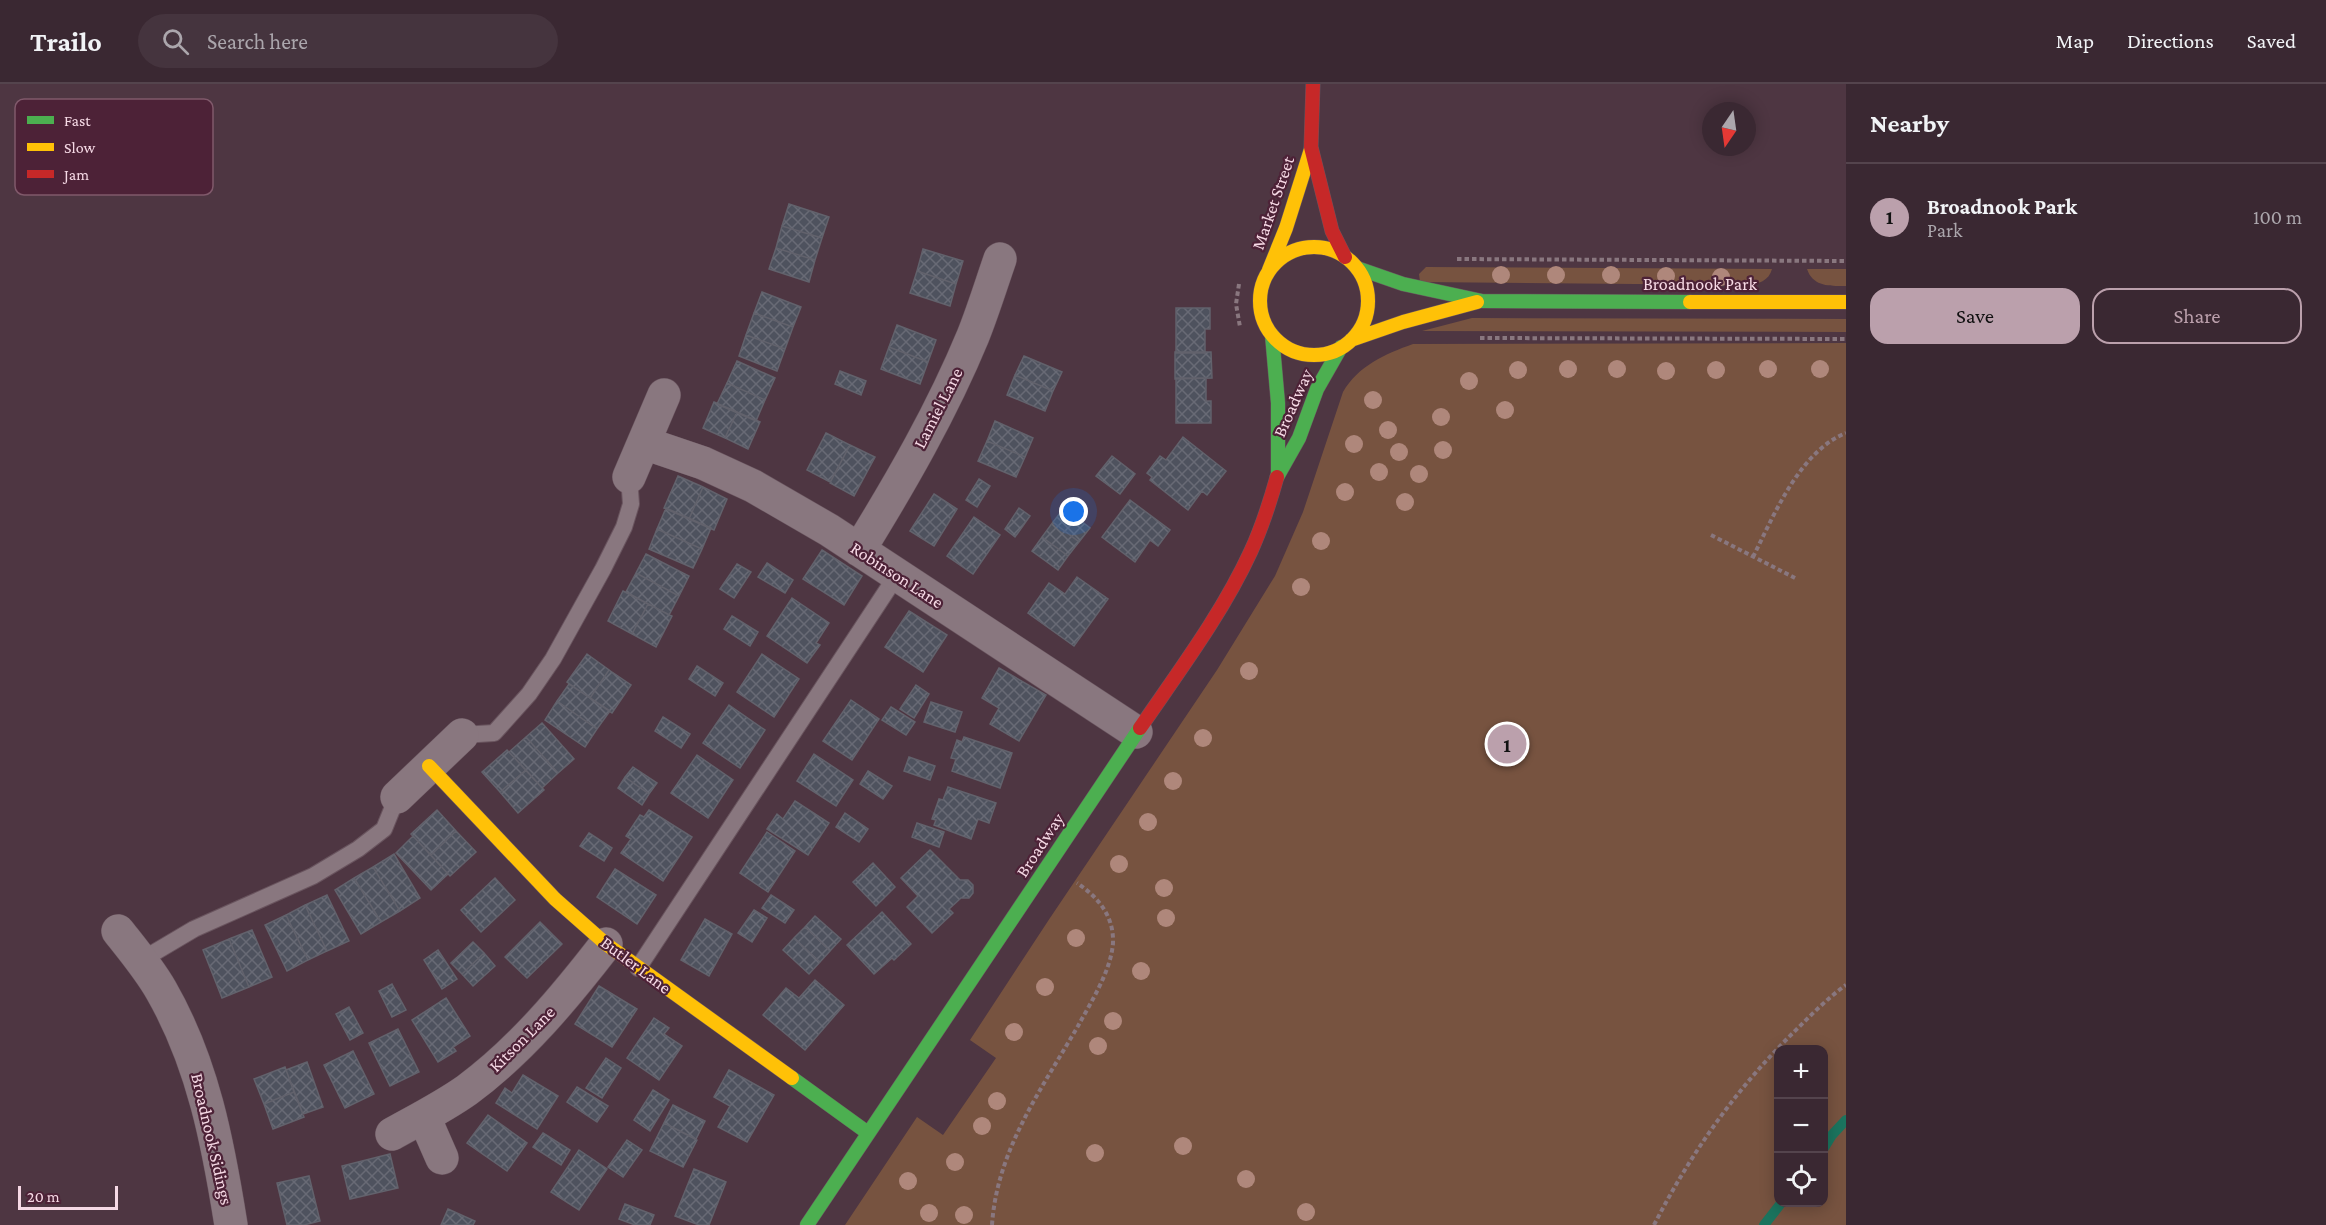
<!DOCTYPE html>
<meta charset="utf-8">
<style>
:root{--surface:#3a2832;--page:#45343e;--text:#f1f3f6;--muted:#aba6ac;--line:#54444d;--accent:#bba0ac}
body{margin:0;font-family:"Crimson Pro",serif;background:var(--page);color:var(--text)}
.controls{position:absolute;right:18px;bottom:18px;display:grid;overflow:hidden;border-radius:12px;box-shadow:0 3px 15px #0003}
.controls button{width:54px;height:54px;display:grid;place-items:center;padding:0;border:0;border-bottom:2px solid var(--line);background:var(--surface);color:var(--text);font:30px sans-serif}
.compass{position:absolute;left:1702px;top:18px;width:54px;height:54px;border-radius:50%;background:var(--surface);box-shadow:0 3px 15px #0003;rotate:193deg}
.scale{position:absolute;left:18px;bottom:15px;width:100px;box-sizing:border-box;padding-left:6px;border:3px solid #f6d9e5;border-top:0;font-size:16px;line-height:21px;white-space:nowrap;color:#f6d9e5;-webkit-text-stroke:4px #4d2237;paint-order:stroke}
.you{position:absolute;left:1074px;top:428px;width:21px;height:21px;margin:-15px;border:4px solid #fff;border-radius:50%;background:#1a73e8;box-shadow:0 0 0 9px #1a73e833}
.badge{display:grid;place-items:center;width:39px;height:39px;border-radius:50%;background:var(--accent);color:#111;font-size:20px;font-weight:700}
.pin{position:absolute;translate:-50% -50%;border:3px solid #fff;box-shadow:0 2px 6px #0006}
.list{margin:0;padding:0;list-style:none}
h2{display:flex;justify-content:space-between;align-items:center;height:78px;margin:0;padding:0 24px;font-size:26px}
h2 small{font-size:20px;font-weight:400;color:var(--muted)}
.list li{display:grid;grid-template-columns:39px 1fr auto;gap:18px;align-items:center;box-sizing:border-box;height:108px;padding:0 24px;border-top:2px solid var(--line)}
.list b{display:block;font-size:22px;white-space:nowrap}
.list p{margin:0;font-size:20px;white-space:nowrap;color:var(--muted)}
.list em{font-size:20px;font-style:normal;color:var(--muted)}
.actions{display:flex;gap:12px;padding:18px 24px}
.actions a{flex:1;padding:14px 0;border:2px solid var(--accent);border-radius:18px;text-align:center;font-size:21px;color:var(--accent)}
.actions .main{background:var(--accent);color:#111}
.icon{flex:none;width:33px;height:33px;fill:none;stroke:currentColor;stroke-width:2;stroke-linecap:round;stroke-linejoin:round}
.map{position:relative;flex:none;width:1846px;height:1141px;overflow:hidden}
header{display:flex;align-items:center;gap:36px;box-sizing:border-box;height:84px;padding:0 30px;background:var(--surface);border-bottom:2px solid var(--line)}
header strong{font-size:28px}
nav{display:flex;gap:33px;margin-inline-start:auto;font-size:21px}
.search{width:420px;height:54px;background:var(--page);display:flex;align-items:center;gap:15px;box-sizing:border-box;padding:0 21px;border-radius:33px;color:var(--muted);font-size:22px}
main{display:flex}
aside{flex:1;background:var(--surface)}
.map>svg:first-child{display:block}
.green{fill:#775340;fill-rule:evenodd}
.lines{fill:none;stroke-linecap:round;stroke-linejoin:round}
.stream{stroke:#1b745e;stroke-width:10}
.building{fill:url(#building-cross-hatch);stroke:#62626c;stroke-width:1.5}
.lane-casing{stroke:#69545e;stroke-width:18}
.street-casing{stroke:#69545e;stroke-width:34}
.fast-casing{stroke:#69545e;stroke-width:15}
.slow-casing{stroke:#69545e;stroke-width:15}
.jam-casing{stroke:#69545e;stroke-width:15}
.path{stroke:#89777f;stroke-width:4;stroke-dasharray:4.5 3;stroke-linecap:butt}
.lane{stroke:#89777f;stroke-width:16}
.street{stroke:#89777f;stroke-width:33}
.fast{stroke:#4caf50;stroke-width:14}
.slow{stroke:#ffc107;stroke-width:14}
.jam{stroke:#c62828;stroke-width:14}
.tree{fill:#af877b}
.labels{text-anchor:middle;stroke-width:4.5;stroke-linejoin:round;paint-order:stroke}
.street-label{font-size:18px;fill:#f6d9e5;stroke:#4d2237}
.key{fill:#4d2237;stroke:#80596b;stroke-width:1.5}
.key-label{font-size:16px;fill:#f6d9e5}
</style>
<header>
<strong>Trailo</strong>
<div class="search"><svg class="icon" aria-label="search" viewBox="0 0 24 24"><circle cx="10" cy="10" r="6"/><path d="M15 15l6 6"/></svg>Search here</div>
<nav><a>Map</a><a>Directions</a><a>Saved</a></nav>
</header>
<main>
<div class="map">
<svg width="1846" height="1141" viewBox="0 0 1846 1141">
<defs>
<pattern id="building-cross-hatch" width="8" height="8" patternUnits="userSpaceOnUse" patternTransform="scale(1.5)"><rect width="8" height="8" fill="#4e525e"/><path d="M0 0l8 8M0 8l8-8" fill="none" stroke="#686a75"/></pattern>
</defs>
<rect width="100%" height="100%" fill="#4e3642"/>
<!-- green -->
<path class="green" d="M1426 183 1772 185C1769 197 1758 200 1747 201L1420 198 1419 190Z
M1807 185H1846V202C1830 202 1813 203 1807 185Z
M1472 234 1846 235V248L1422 247Z
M1846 259V1141H845L917 1033 943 1051 996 974 970 956 1050 834 1217 586 1275 492 1303 428 1343 308C1358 282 1385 270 1413 260ZM1778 966H1824V1118H1778Z"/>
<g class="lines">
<!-- stream -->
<path class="stream" d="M1824 1064 1832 1051 1846 1036
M1764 1141 1782 1118"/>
</g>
<!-- building -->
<path class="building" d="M789 120 829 133 822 154 782 142Z
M782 142 822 154 815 176 776 164Z
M776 164 815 176 809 198 769 185Z
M923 165 963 177 956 200 917 187Z
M917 187 956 200 950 222 910 209Z
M762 208 801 223 793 243 754 229Z
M1176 224H1210V245H1205V269H1176Z
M754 229 793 243 785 265 746 251Z
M897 241 936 256 928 278 889 263Z
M746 251 785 265 777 287 739 272Z
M889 263 928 278 920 300 881 285Z
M1175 268H1211L1212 294 1175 295Z
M1024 272 1062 288 1053 307 1015 291Z
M737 277 775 294 765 316 727 299Z
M840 287 866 297 861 311 835 300Z
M1015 291 1053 307 1045 327 1007 311Z
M1176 294H1206V317H1211V339H1176Z
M727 299 765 316 756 337 717 320Z
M714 318 737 328 725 354 703 344Z
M737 328 760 338 748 365 725 354Z
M995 337 1033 354 1025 373 987 357Z
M826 349 850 361 830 398 807 386Z
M1183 353 1226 387 1207 411 1202 407 1188 426 1150 396 1152 393 1147 389 1160 372 1166 376Z
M987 357 1025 373 1016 393 978 377Z
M850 361 875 373 854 412 830 399Z
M1112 372 1135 390 1120 410 1096 392Z
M678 392 703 403 689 435 664 424Z
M979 395 990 402 977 423 966 416Z
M703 403 727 415 714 446 689 435Z
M934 410 957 425 934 462 910 447Z
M1130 416 1170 446 1158 462 1150 456 1135 478 1102 453Z
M666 424 711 444 702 465 657 445Z
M1019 424 1030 432 1015 453 1005 445Z
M1064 424 1090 444 1079 458 1053 438Z
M974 433 1000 451 973 490 947 472Z
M1053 438 1079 458 1068 472 1042 453Z
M657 445 702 465 693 484 649 465Z
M1042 453 1068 472 1058 486 1032 467Z
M822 466 862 492 844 521 803 495Z
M646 470 689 492 679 512 636 489Z
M767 479 793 496 785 509 758 493Z
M737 480 751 488 734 514 720 505Z
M636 489 679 512 669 531 626 508Z
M1077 493 1108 515 1074 562 1028 529 1049 499 1065 510Z
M623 507 648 520 632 550 608 537Z
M792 514 829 539 816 559 820 561 807 579 767 552Z
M648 520 672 532 656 563 632 550Z
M909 527 947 551 923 588 885 563Z
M732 532 758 548 750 562 724 545Z
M587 570 609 586 590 614 567 598Z
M762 570 799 595 774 633 737 608Z
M697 582 723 599 715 612 689 595Z
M999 584 1046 611 1019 657 990 640 999 624 982 614Z
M609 586 631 601 612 629 590 614Z
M569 600 610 627 597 645 557 617Z
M916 601 929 610 914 634 900 625Z
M851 616 879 635 852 676 823 657Z
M557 617 597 645 585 663 545 636Z
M931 618 962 628 955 648 924 638Z
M729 621 765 646 740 684 703 659Z
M891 623 915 638 906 651 882 636Z
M663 633 690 650 681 664 655 647Z
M542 639 574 675 558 689 526 653Z
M526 653 558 689 542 704 509 668Z
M964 653 1012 669 1000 704 952 687 956 675 951 674 957 656 962 658Z
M507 666 526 686 500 708 482 688Z
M814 670 853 696 836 722 797 697Z
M697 671 733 696 708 734 671 709Z
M909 673 935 682 930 696 904 687Z
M633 683 657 699 649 710 625 693Z
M526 686 544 706 518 729 500 708Z
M868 687 892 702 883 715 860 700Z
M625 693 649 710 642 721 618 704Z
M948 703 996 719 989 739 978 735 971 755 934 741 936 736 932 735 939 715 943 716Z
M795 717 829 739 808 771 767 745 777 730 783 735Z
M437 726 456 747 431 771 411 750Z
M649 726 692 753 663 797 621 769 631 755 626 752 640 731 644 733Z
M845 729 868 745 859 758 836 743Z
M917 739 944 748 939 763 912 753Z
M456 747 476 768 450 792 431 771Z
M767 748 795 767 768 808 740 789Z
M589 749 612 764 604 777 580 762Z
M413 752 448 790 431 806 396 769Z
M930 766 960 796H968L973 801V809L969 814H961L949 825 953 829 932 849 907 823 918 812 901 794Z
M394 770 420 814 400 827 373 783Z
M873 779 895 803 876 822 853 798Z
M373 783 400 827 381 838 354 794Z
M615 785 656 811 637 840 597 813Z
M354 794 381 838 361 850 335 806Z
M495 794 515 816 481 848 461 826Z
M327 811 349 857 327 867 305 821Z
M771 811 794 826 785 839 762 824Z
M305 821 327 867 308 876 286 831Z
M754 826 767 834 752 858 738 849Z
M882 828 911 860 894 876 892 874 874 890 847 861Z
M286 831 308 876 287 887 265 841Z
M815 832 841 855 830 867 805 843Z
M705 835 732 850 709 892 681 876Z
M540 838 562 860 527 894 505 873Z
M805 843 830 867 820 878 794 854Z
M252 846 272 893 249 903 229 855Z
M794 854 820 878 809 890 783 866Z
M229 855 249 903 222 914 203 866Z
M473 858 484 869 462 890 451 879Z
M438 866 457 895 442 905 424 876Z
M484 869 495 882 473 902 462 890Z
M815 896 844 921 805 966 763 931 786 904 799 914Z
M392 900 406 926 392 933 379 907Z
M599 902 637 925 612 963 575 940Z
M446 914 470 952 453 963 456 967 438 978 412 936Z
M349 923 363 949 350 956 336 930Z
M654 934 669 944 664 950 682 962 659 996 627 974Z
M398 945 419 988 390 1002 369 959Z
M353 967 374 1010 345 1024 324 981Z
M606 974 621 984 602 1014 586 1004Z
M307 978 323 1023 303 1030 286 986Z
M285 983 294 1008 264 1020 254 995Z
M729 986 774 1011 747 1058 718 1043 730 1022 714 1013Z
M523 991 558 1012 537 1045 496 1019 505 1004 512 1009Z
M577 1003 608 1022 597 1038 567 1018Z
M653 1006 669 1016 650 1047 634 1036Z
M294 1008 304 1033 273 1045 264 1020Z
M673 1021 705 1037 696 1055 664 1039Z
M488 1031 527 1059 507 1087 467 1059Z
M664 1039 697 1056 683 1083 650 1067Z
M543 1049 570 1066 561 1081 533 1063Z
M627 1056 642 1066 623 1093 608 1083Z
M579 1066 607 1085 579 1126 551 1108Z
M390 1070 398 1104 350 1115 342 1082Z
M694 1085 726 1098 709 1141H699L675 1132Z
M309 1092 320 1137 304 1141H287L277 1099Z
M625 1120 654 1131 650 1141H635L619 1135Z
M448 1125 475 1137 473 1141H441Z"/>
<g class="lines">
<defs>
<path id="lane" d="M462 651 494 649 529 610 553 575 603 485 624 443 631 420 629 393
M140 877 194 845 313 792 358 765 384 745 397 713
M638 884 897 491"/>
<path id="street" d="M644 359 703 379 753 402 829 446 1136 648
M629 393 664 311
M859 466C901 398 942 327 973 252 983 227 991 201 1000 175
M397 713 462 651
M118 847C133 866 149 885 161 906 203 979 218 1059 231 1141
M424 1033 442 1074
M392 1050C417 1036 443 1023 467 1006 521 966 565 913 606 860"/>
<path id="fast" d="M1357 184 1403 200 1482 217 1690 218
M1272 251 1278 319V389
M1277 393 1299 354 1317 305 1341 263
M792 994 868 1049
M807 1141 1140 644"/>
<path id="slow" d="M1260 217a54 54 0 1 1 108 0a54 54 0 1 1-108 0Z
M1269 186 1286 144 1311 65
M1690 218H1846
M1351 256 1403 238 1477 218
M429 682 555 815 606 860 792 994"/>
<path id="jam" d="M1313 0 1311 63 1332 147 1345 173
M1140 644C1179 587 1222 530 1251 467 1262 443 1270 418 1277 393"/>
</defs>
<!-- lane casing -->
<use href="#lane" class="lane-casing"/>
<!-- street casing -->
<use href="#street" class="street-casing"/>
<!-- fast casing -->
<use href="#fast" class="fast-casing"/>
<!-- slow casing -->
<use href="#slow" class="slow-casing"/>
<!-- jam casing -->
<use href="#jam" class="jam-casing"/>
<!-- path -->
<path class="path" d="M1457 175 1846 177
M1239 200 1236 220 1240 243
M1480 254 1846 255
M1711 451 1795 494
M1753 473C1774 431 1800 367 1846 349
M992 1141C997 1066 1041 1006 1078 942 1091 918 1111 887 1113 859 1114 832 1098 813 1077 799
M1654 1141C1692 1067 1738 1002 1798 944 1813 929 1829 913 1846 901"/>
<!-- lane -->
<use href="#lane" class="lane"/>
<!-- street -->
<use href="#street" class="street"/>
<!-- fast -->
<use href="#fast" class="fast"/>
<!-- slow -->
<use href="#slow" class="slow"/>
<!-- jam -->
<use href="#jam" class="jam"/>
</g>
<!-- trees -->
<g class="tree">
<circle cx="1501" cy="191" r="9"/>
<circle cx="1556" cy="191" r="9"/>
<circle cx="1611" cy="191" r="9"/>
<circle cx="1666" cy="192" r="9"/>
<circle cx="1721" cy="193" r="9"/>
<circle cx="1568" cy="285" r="9"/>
<circle cx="1617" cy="285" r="9"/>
<circle cx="1768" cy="285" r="9"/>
<circle cx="1820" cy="285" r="9"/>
<circle cx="1518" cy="286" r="9"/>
<circle cx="1716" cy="286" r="9"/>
<circle cx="1666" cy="287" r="9"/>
<circle cx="1469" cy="297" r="9"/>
<circle cx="1373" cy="316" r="9"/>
<circle cx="1505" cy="326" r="9"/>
<circle cx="1441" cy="333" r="9"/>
<circle cx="1388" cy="346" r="9"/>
<circle cx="1354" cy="360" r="9"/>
<circle cx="1443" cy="366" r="9"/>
<circle cx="1399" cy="368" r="9"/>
<circle cx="1379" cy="388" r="9"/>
<circle cx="1419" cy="390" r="9"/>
<circle cx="1345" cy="408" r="9"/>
<circle cx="1405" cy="418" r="9"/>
<circle cx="1321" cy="457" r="9"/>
<circle cx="1301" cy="503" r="9"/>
<circle cx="1249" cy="587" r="9"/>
<circle cx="1203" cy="654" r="9"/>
<circle cx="1173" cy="697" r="9"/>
<circle cx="1148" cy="738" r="9"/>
<circle cx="1119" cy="780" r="9"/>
<circle cx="1164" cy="804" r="9"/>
<circle cx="1166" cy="834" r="9"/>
<circle cx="1076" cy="854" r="9"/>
<circle cx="1141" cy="887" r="9"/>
<circle cx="1045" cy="903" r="9"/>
<circle cx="1113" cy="937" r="9"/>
<circle cx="1014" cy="948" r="9"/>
<circle cx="1098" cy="962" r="9"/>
<circle cx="997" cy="1017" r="9"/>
<circle cx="982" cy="1042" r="9"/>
<circle cx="1183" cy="1062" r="9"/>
<circle cx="1095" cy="1069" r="9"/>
<circle cx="955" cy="1078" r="9"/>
<circle cx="1246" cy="1095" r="9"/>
<circle cx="908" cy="1097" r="9"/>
<circle cx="1306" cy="1128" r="9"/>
<circle cx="929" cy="1129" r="9"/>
<circle cx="964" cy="1131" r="9"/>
</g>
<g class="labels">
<!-- street labels -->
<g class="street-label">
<text transform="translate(1273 119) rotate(-71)" y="6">Market Street</text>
<text x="1700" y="206">Broadnook Park</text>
<text transform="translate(1293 319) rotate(-66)" y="6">Broadway</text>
<text transform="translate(938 324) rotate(-63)" y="6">Lamiel Lane</text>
<text transform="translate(897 491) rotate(33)" y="6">Robinson Lane</text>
<text transform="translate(1040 761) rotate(-57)" y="6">Broadway</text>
<text transform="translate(636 881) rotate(37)" y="6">Butler Lane</text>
<text transform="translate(522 955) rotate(-45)" y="6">Kitson Lane</text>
<text transform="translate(212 1055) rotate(77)" y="6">Broadnook Sidings</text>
</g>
</g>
<!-- legend -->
<rect x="15" y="15" width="198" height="96" rx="9" class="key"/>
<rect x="27" y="32" width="27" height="8" fill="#4caf50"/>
<rect x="27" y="59" width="27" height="8" fill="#ffc107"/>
<rect x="27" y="86" width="27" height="8" fill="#c62828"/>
<g class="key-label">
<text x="64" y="42">Fast</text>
<text x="64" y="69">Slow</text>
<text x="64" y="96">Jam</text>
</g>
</svg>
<div class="controls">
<button>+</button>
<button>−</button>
<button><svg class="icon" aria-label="locate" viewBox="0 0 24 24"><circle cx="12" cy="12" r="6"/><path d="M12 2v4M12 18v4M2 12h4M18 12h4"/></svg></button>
</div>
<svg class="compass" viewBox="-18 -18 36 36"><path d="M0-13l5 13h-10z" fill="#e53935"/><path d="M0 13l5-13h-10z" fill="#aba6ac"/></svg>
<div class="scale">20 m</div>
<div class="you"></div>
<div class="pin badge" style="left:1507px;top:660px">1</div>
</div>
<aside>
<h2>Nearby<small></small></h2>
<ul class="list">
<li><span class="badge">1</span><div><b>Broadnook Park</b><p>Park</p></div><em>100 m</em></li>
</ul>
<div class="actions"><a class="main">Save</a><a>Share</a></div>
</aside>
</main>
